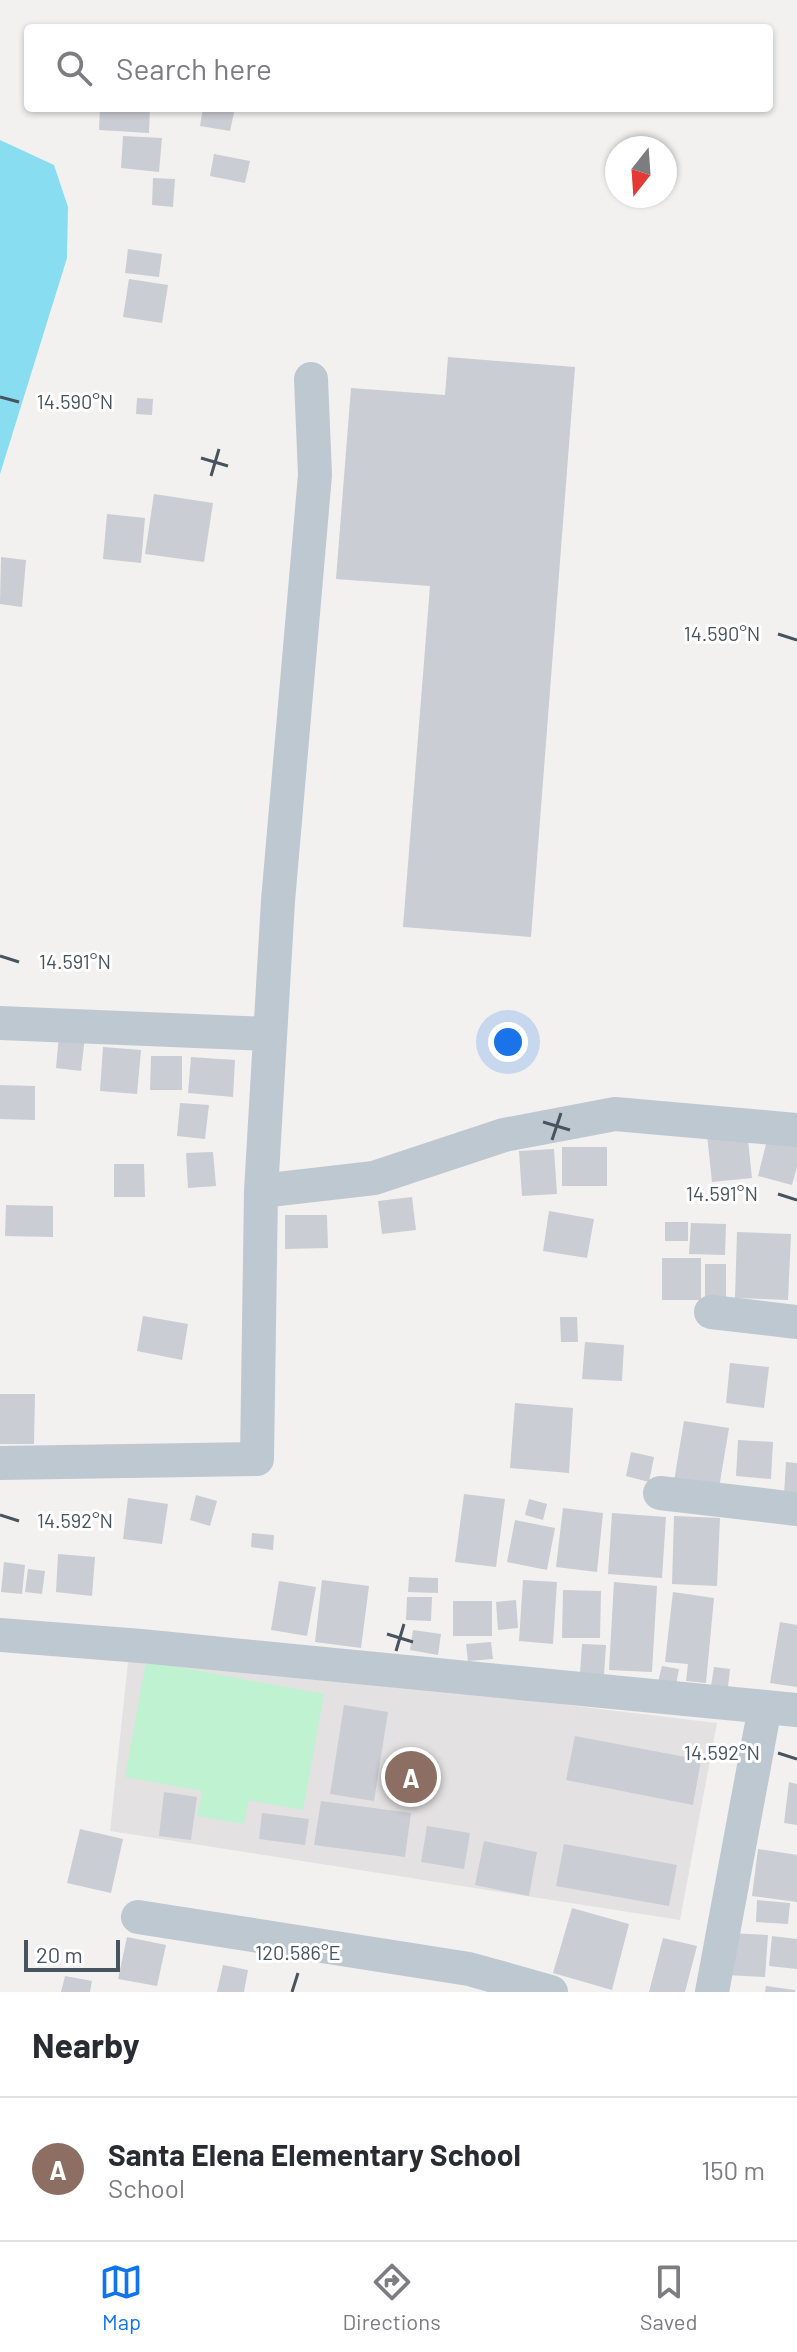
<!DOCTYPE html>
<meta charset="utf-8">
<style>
:root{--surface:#fff;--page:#f7f7f7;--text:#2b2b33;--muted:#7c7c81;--line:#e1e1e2;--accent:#1075ed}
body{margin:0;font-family:Barlow,sans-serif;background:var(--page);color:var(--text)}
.compass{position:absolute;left:605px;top:136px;width:72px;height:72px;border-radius:50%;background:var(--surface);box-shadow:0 2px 6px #0004;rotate:197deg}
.scale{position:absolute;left:24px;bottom:20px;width:96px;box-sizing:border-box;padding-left:8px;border:4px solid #47545f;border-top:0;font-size:22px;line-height:28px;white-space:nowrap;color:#47545f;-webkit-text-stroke:6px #fff;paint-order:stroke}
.you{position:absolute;left:508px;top:1042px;width:28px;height:28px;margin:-20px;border:6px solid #fff;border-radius:50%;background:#1a73e8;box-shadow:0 0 0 12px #1a73e833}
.badge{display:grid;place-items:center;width:52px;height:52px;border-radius:50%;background:var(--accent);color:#fff;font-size:26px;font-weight:700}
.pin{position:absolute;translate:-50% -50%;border:4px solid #fff;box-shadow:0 2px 8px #0006}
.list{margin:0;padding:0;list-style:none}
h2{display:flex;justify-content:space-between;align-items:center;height:104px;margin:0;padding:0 32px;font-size:34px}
h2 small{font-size:26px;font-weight:400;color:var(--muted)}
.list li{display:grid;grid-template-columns:52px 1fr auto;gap:24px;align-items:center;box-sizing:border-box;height:144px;padding:0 32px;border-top:2px solid var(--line)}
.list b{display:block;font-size:30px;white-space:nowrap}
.list p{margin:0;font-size:26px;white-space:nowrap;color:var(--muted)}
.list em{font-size:26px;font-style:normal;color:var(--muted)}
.icon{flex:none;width:44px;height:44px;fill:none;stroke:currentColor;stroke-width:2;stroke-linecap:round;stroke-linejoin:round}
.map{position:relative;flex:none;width:797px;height:1992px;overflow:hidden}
.search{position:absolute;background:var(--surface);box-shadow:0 2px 6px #0004;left:24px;right:24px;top:24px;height:88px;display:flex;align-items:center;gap:20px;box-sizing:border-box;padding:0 28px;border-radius:8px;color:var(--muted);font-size:30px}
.sheet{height:248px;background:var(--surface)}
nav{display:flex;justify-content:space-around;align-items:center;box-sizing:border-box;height:112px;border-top:2px solid var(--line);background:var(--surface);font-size:22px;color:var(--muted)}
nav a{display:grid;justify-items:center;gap:4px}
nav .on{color:var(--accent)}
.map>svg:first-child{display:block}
.education{fill:#e4e1e2}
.green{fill:#bef2d1}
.water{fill:#89ddf1}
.building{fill:#cacdd3}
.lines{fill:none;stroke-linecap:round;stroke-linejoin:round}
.minor{stroke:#bec8d0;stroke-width:34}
.ticks{fill:none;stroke:#47545f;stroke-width:3}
.ticks-label{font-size:20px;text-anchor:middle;fill:#47545f;stroke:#fff;stroke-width:6;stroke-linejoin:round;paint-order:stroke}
</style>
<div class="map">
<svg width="797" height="1992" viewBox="0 0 797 1992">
<rect width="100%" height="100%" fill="#f3f0f0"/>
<!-- education -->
<path class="education" d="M129 1653 717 1723 680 1920 110 1831Z"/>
<!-- green -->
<path class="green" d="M146 1661 324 1694 303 1810 249 1800 244 1824 197 1816 202 1791 125 1777Z"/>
<!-- water -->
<path class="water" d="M0 140 54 165 68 207 67 258 0 474Z"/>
<!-- building -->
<path class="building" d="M100 108H150L149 133 99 130Z
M203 108H235L230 131 200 126Z
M123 136 162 138 159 172 121 168Z
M214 154 250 161 245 183 210 176Z
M153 178 175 179 173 207 152 205Z
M128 249 162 254 159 277 125 273Z
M129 279 168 285 162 323 123 317Z
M448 357 575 367 531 937 403 927 430 586 336 579 351 388 445 395Z
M137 398 153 399 152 415 136 414Z
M154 494 213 503 204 562 145 554Z
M107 514 145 518 141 563 103 559Z
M1 557 26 560 22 607 0 604Z
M59 1035 85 1037 81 1071 56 1068Z
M103 1047 141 1050 137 1094 100 1091Z
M151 1056H182V1090H150Z
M191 1057 235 1060 233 1097 188 1093Z
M0 1085 35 1086V1120L0 1119Z
M180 1103 209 1105 205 1139 177 1136Z
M747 1131 752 1178 712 1182 707 1135Z
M769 1132 797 1140V1167L792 1185 758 1176Z
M562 1147H607V1186H562Z
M554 1149 557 1194 522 1196 519 1151Z
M213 1152 216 1186 188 1188 186 1153Z
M114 1164H144L145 1197H114Z
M412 1197 416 1230 382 1234 378 1201Z
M6 1205 53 1206V1237L5 1236Z
M549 1211 594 1219 587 1258 543 1251Z
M285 1215H327L328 1248 285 1249Z
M665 1222H688V1241H665Z
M691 1223 726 1224 725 1255 689 1254Z
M737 1232 791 1234 788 1300 735 1298Z
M662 1258H701V1300H662Z
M705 1264H726V1298H705Z
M143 1316 188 1324 182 1360 137 1351Z
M560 1317H577L578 1342H561Z
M585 1342 624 1345 622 1381 582 1379Z
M730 1363 769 1367 764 1408 726 1403Z
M0 1394H35L34 1444H0Z
M515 1403 573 1408 569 1473 510 1468Z
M684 1421 729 1428 719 1488 674 1481Z
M738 1440 773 1442 771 1479 736 1476Z
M631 1452 654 1457 649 1482 626 1476Z
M786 1462 797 1463V1496L784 1495Z
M464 1494 505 1499 496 1567 455 1562Z
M196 1495 217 1501 210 1526 190 1520Z
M128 1498 168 1504 162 1544 123 1539Z
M529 1499 547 1504 543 1520 525 1515Z
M563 1508 603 1513 597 1572 556 1567Z
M612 1513 666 1517 662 1578 608 1574Z
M674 1516 720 1518 717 1586 672 1584Z
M515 1520 555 1528 547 1570 507 1562Z
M252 1533 274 1535 273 1550 251 1547Z
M58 1554 95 1557 92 1596 56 1592Z
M4 1562 25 1565 22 1594 1 1592Z
M28 1569 45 1571 42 1594 25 1592Z
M409 1577 438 1578V1593L408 1592Z
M322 1580 369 1586 361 1648 315 1642Z
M523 1580 557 1582 553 1644 519 1641Z
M279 1581 316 1587 307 1636 271 1630Z
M614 1582 657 1586 652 1672 609 1670Z
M563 1590 601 1591 600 1638H562Z
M673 1592 714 1598 706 1683 686 1681 688 1664 665 1662Z
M407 1597H432L431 1621 406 1620Z
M516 1600 518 1628 498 1630 496 1602Z
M453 1601H492V1636H453Z
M780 1622 797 1625V1687L770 1683Z
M413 1630 441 1634 438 1655 410 1650Z
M491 1642 493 1659 468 1661 466 1644Z
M582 1644 606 1645 604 1675 580 1673Z
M662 1666 679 1669 676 1685 658 1682Z
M714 1667 730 1669 727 1695 710 1692Z
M344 1705 388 1712 374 1801 330 1794Z
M575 1736 701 1760 693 1805 566 1780Z
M789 1782 797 1784V1825L784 1823Z
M164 1792 197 1797 191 1840 159 1836Z
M321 1801 411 1813 405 1857 314 1845Z
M262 1813 309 1819 305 1845 259 1839Z
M427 1826 470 1833 464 1869 421 1862Z
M80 1829 123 1839 111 1893 67 1883Z
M484 1841 537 1852 529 1896 475 1885Z
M564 1844 677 1865 669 1906 556 1886Z
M758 1849 797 1855V1902L752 1896Z
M757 1900 790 1903 788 1924 756 1922Z
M572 1908 629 1924 612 1990 553 1973Z
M730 1933 768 1935 765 1977 727 1975Z
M772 1936 797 1939V1969L769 1966Z
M127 1937 166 1945 157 1986 118 1979Z
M663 1938 697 1946 685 1992H649Z
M223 1965 248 1970 244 1992H217Z
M65 1976 92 1981 90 1992H61Z
M766 1986 795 1990V1992H765Z"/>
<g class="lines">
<!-- minor -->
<path class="minor" d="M311 379 315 475 278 901 261 1191 374 1178 504 1135 615 1114 797 1130
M0 1023 270 1034
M711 1312 797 1322
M0 1463 257 1459 261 1191
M660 1493 797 1509
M0 1635 141 1646 797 1710
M138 1917 469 1969 551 1992
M712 1992 765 1707"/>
</g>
<!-- ticks -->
<path class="ticks" d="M0 397 19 402M201 458 228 466M211 476 219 449M778 634 797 640M0 956 19 962M543 1122 570 1130M552 1140 561 1113M778 1194 797 1200M0 1515 19 1521M387 1634 413 1642M396 1651 404 1624M778 1753 797 1759M292 1992 298 1973"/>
<g class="ticks-label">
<text x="75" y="409">14.590°N</text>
<text x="722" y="641">14.590°N</text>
<text x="75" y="969">14.591°N</text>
<text x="722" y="1201">14.591°N</text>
<text x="75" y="1528">14.592°N</text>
<text x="722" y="1760">14.592°N</text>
<text x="298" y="1960">120.586°E</text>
</g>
</svg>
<svg class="compass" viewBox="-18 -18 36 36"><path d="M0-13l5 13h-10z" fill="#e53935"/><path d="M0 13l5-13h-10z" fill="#7c7c81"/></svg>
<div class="scale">20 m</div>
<div class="you"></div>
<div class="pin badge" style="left:411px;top:1777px;background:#8d6e63">A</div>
<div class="search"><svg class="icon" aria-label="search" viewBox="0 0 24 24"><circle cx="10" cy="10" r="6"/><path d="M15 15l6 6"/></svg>Search here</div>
</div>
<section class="sheet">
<h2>Nearby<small></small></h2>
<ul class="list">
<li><span class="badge" style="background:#8d6e63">A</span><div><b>Santa Elena Elementary School</b><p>School</p></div><em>150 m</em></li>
</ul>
</section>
<nav>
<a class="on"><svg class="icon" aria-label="map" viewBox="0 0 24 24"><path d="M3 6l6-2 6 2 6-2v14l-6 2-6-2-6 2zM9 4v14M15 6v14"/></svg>Map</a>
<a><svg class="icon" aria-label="directions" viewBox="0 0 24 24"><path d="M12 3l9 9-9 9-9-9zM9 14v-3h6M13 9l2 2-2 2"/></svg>Directions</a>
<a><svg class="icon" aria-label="saved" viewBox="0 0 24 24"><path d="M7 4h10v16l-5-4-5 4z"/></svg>Saved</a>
</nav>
